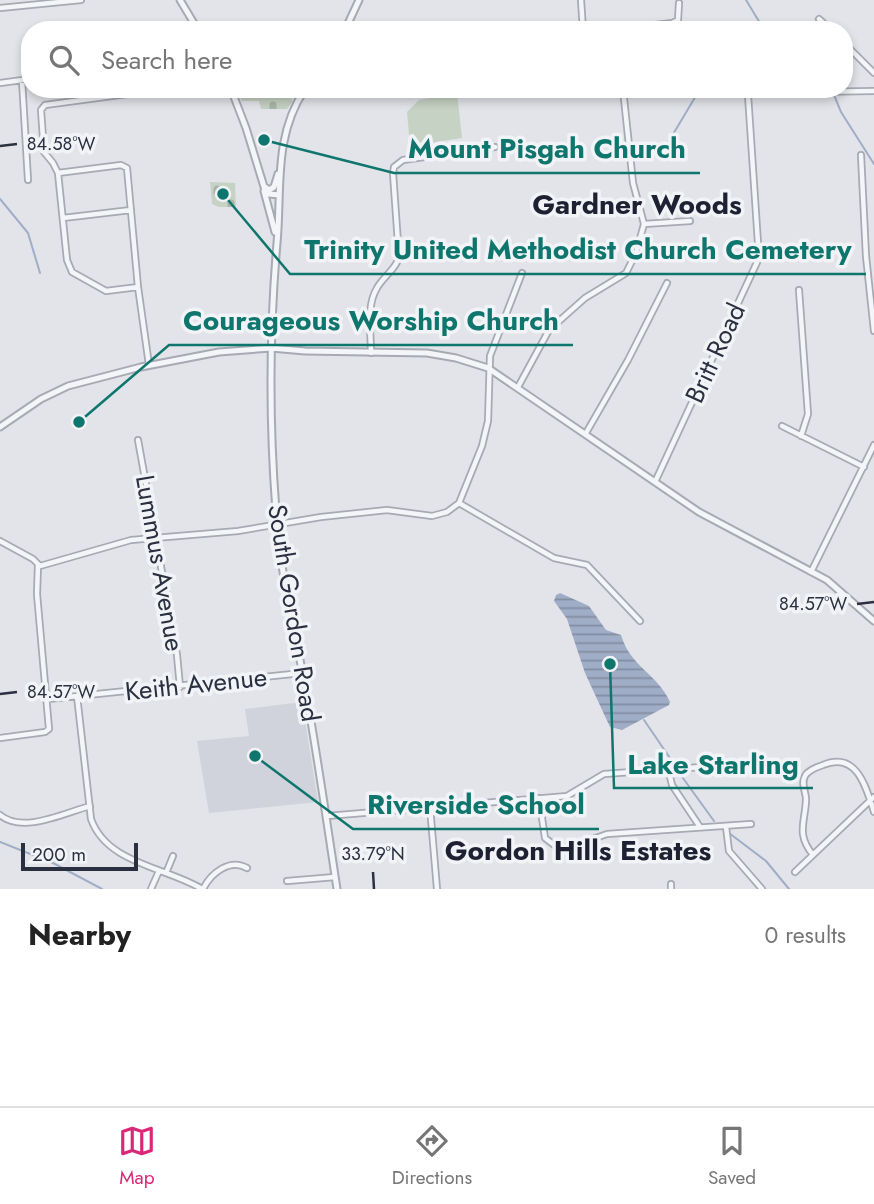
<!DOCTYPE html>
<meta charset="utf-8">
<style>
:root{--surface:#fff;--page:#f2f2f2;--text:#222;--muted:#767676;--line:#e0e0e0;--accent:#db2777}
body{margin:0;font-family:Jost,sans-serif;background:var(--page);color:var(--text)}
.scale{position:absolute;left:21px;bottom:18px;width:117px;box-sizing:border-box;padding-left:7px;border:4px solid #2b3040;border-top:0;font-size:19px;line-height:24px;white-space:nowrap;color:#2b3040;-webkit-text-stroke:5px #f1f3f7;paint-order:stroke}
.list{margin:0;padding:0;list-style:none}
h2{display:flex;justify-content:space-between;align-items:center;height:91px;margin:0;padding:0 28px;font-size:30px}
h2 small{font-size:23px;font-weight:400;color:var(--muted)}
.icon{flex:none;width:38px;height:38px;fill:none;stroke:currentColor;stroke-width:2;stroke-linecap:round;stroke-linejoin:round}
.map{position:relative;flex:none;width:874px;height:889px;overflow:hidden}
.search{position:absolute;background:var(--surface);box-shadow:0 4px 10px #0003;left:21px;right:21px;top:21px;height:77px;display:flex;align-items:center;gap:18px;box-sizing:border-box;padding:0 24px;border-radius:28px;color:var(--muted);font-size:26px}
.sheet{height:217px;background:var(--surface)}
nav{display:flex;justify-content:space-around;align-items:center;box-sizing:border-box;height:98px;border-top:2px solid var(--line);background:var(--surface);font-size:19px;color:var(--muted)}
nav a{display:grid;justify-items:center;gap:4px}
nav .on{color:var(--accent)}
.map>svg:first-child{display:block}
.built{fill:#d0d3db}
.cemetery{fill:url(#cemetery-stones)}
.garden{fill:#c6d2c4}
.water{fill:url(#water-rules)}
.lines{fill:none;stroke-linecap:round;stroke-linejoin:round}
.stream{stroke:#a0adc6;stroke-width:2}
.minor-casing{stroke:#a7aab3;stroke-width:8}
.tertiary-casing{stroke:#a7aab3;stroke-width:9}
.minor{stroke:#f4f5f8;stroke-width:4.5}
.tertiary{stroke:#f4f5f8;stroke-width:5}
.ticks{fill:none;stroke:#2b3040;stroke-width:2.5}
.labels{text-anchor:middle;stroke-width:7;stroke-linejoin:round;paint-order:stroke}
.street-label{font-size:26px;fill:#2b3040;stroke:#f1f3f7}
.neighbourhood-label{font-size:28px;font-weight:bold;fill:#1d2131;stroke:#f1f3f7}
.ticks-label{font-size:18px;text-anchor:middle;fill:#2b3040;stroke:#f1f3f7;stroke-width:7;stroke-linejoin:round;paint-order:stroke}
.leader{fill:none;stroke:#0f766e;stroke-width:2.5}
.callout-dot{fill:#0f766e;stroke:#f1f3f7;stroke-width:2.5}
.callout-label{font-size:28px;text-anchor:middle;font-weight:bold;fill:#0f766e;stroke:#f1f3f7;stroke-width:7;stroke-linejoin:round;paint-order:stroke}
</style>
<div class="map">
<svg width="874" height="889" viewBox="0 0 874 889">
<defs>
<pattern id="cemetery-stones" width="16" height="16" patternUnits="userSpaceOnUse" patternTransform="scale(1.75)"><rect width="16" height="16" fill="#c6d2c4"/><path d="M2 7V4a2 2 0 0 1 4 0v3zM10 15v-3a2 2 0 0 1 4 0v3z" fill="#aab5a9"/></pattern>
<pattern id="water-rules" width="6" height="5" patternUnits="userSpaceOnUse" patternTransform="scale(1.75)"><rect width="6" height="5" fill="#a0adc6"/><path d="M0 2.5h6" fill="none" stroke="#838da2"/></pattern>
</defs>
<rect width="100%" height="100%" fill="#e2e4e9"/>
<!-- built -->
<path class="built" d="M302 702 318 802 209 813 197 741 249 736 245 709Z"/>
<!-- cemetery -->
<path class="cemetery" d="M235 89H291L292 102 287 109H261L259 101H242Z
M210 182 235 183 236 207H219L212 204Z"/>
<!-- garden -->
<path class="garden" d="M457 93 462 138 410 146 407 112 419 100Z"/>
<!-- water -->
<path class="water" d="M560 593 589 606 606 630 621 635C631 668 657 673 670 702L669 705 622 730 610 727 585 673 567 619 554 601 556 595Z"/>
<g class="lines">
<!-- stream -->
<path class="stream" d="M746 0 760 23 768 30
M749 30 760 23
M834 95 841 112 874 164
M669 141 700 89
M0 199 28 233 40 273
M644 720 672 761
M680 774 714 821
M729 833 766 861 789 889
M0 842 53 863 102 889"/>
<defs>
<path id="minor" d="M581 0 583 30
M0 8 81 0
M819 19 831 30
M612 30 672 23 678 20 679 3
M844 43 874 73
M22 80 28 180
M0 83 30 79
M861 155 866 256 874 331
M58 173 121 165 127 168 138 287 149 365
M63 218 131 210
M644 224 690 221
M138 287 106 291 72 272 67 260 58 173 53 163 44 152 41 110 45 105 127 94H193
M799 290 808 414 801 436
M371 353C371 332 366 306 377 288 383 277 397 268 399 257L393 173 394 167 403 160 495 147
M518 387 549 330 585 298 626 273 636 253 644 224 633 183 623 89
M782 426 864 467
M586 433 628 360 667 283
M138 440 177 655 180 687
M655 482 759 258 748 95 752 93 874 91
M459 503 554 558 587 565 640 621
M0 541 33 559 40 566 131 540 238 531 321 517 387 510 432 516 447 512 459 503 482 446 488 421 490 356 522 273
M811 572 874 445
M77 696 91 819C107 864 166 867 202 889
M48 699 302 673
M0 738 45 732 49 729 37 594 38 565
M668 768 672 785 700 827
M539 798 545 838 558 848 570 847 607 834 751 824
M430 807 437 889
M0 815C23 834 64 813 90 806
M327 816 567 796 604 774 743 764
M726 827 729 851 762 889
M813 855C795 833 806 821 806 798 805 790 801 783 805 776 808 770 817 767 823 765 857 751 866 787 874 812
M795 872 874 797
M166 873 173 856
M287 881 335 877
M151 889 159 871
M203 889C211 873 230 858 247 868
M671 889V884"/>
<path id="tertiary" d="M180 0 198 30
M345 30 359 0
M231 89 246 128 265 190 269 194 279 195
M305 89C273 137 282 189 277 243 269 336 269 430 277 523 281 574 293 624 303 675 316 746 326 817 337 889
M265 187 269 190 274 187 278 174
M264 191 275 232
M0 427 41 399 68 386 141 367 219 352 271 348 305 351 427 353 456 358 488 368 699 512 827 580 874 621"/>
</defs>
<!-- minor casing -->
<use href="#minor" class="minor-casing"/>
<!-- tertiary casing -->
<use href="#tertiary" class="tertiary-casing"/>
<!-- minor -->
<use href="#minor" class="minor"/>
<!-- tertiary -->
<use href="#tertiary" class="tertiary"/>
</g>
<!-- ticks -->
<path class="ticks" d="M0 146 17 144M857 604 874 602M0 694 17 692M373 872 374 889"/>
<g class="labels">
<!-- street labels -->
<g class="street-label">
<text transform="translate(715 353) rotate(-65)" y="9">Britt Road</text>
<text transform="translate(160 563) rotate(80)" y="9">Lummus Avenue</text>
<text transform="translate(294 613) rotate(81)" y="9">South Gordon Road</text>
<text transform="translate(196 684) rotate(-6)" y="9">Keith Avenue</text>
</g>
<!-- neighbourhood labels -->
<g class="neighbourhood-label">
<text x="637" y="214">Gardner Woods</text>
<text x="578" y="860">Gordon Hills Estates</text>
</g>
</g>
<g class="ticks-label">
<text x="61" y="150">84.58°W</text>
<text x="813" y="610">84.57°W</text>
<text x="61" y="698">84.57°W</text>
<text x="373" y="860">33.79°N</text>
</g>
<!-- callouts -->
<path class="leader" d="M264 140L394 173H700M223 194L290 274H866M79 422L169 345H573M610 664L614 788H813M255 756L353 829H599"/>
<g class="callout-dot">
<circle cx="264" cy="140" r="7"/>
<circle cx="223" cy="194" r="7"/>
<circle cx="79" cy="422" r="7"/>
<circle cx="610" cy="664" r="7"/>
<circle cx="255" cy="756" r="7"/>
</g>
<g class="callout-label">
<text x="547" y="158">Mount Pisgah Church</text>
<text x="578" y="259">Trinity United Methodist Church Cemetery</text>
<text x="371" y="330">Courageous Worship Church</text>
<text x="713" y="774">Lake Starling</text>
<text x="476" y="814">Riverside School</text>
</g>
</svg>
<div class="scale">200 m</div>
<div class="search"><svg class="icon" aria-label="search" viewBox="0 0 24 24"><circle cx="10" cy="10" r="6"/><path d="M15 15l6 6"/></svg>Search here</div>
</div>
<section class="sheet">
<h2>Nearby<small>0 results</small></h2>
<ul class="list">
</ul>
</section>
<nav>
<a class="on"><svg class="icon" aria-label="map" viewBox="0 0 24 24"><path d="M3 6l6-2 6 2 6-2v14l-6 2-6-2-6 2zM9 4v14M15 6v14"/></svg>Map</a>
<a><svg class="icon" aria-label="directions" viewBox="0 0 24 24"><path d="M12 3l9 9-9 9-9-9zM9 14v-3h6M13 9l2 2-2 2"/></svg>Directions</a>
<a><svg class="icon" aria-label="saved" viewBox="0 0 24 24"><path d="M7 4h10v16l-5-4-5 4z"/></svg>Saved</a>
</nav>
